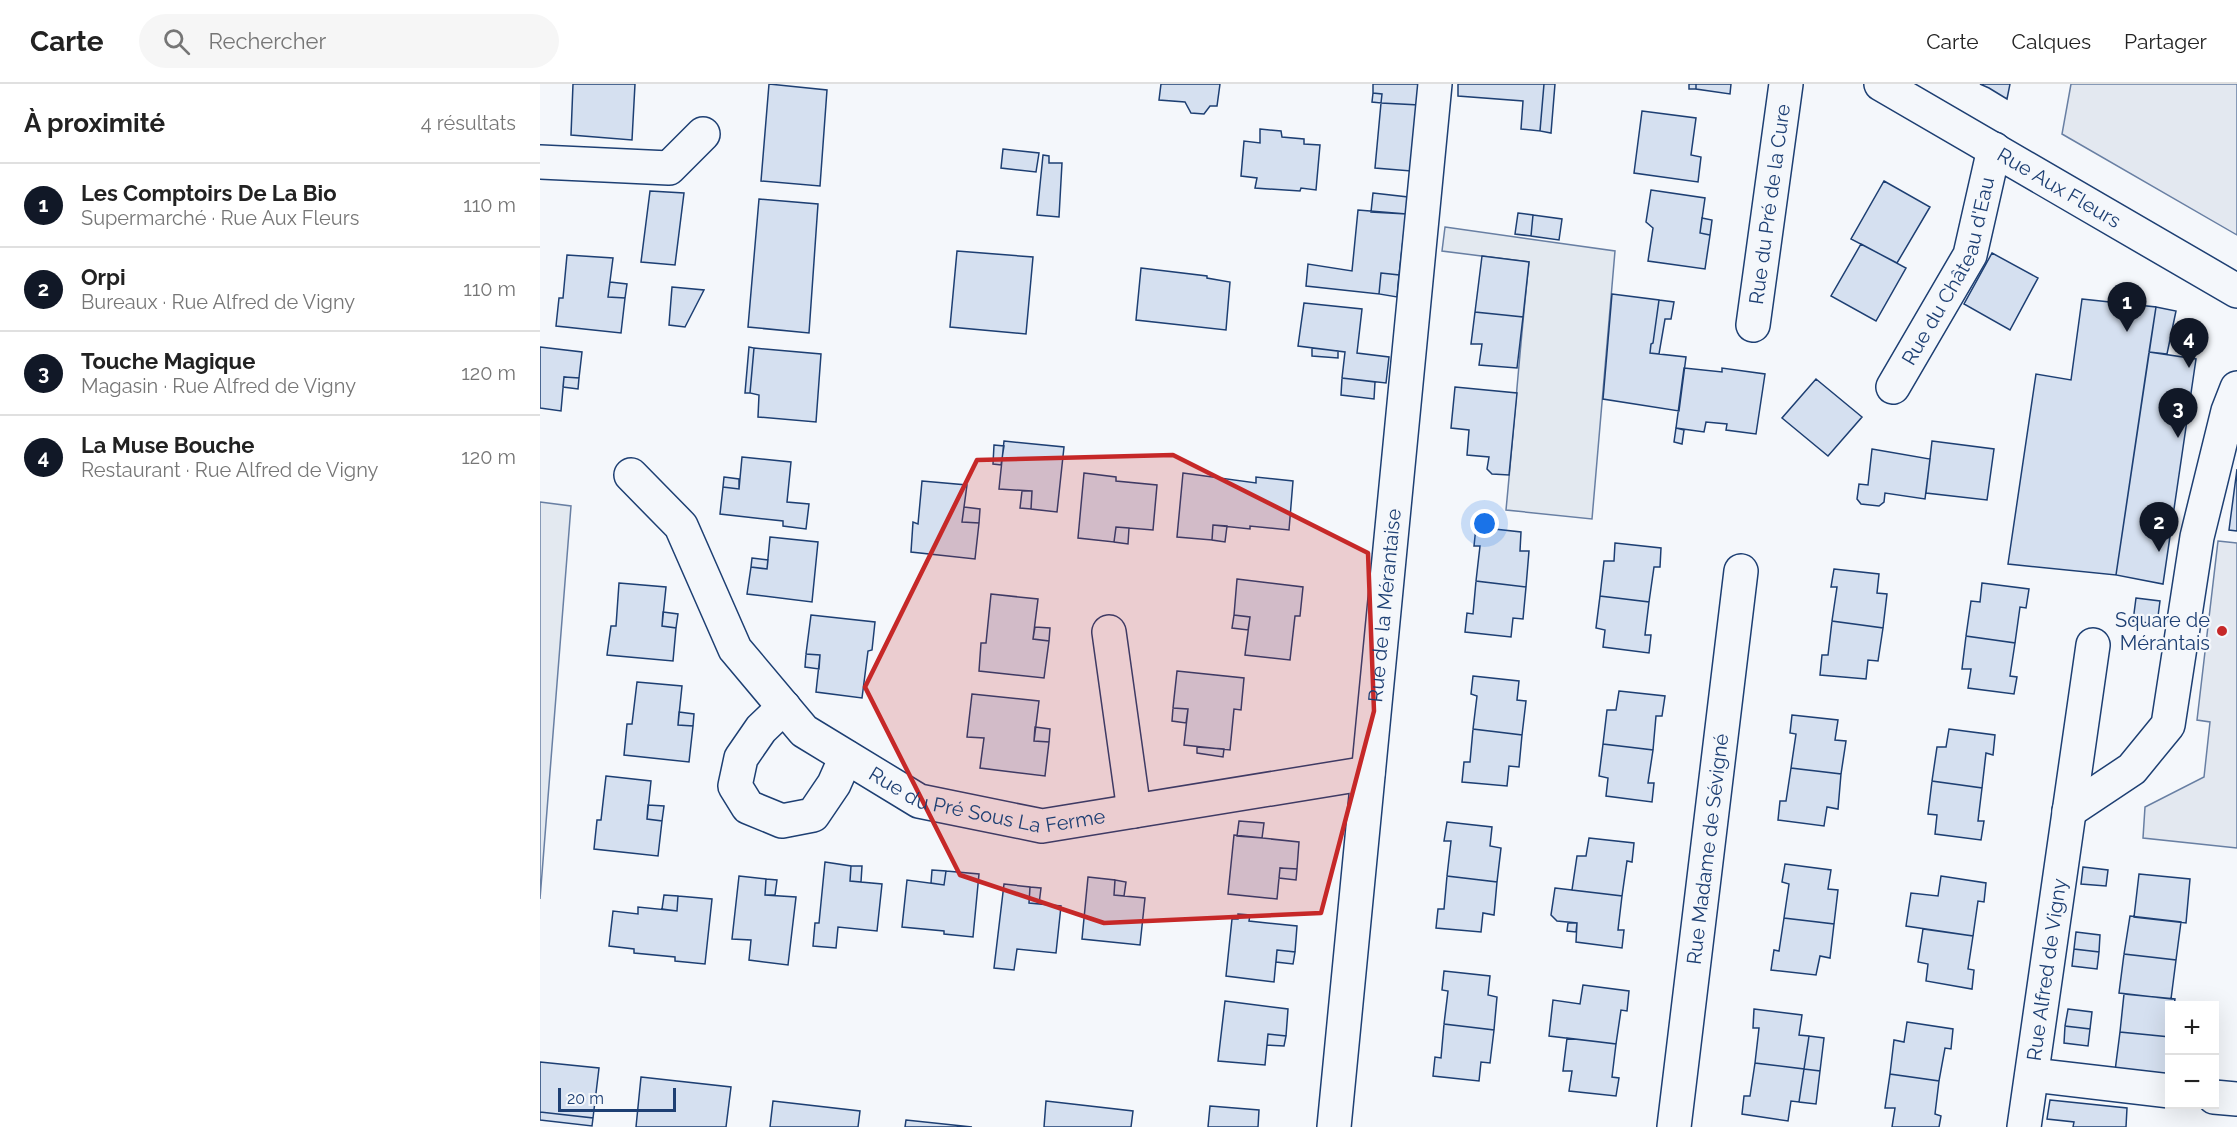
<!DOCTYPE html>
<html lang="fr">
<meta charset="utf-8">
<style>
:root{--surface:#fff;--page:#f6f6f6;--text:#222;--muted:#767676;--line:#e0e0e0;--accent:#111827}
body{margin:0;font-family:Raleway,sans-serif;background:var(--page);color:var(--text)}
.controls{position:absolute;right:18px;bottom:18px;display:grid;overflow:hidden;border-radius:0px;box-shadow:0 6px 24px #0002}
.controls button{width:54px;height:54px;display:grid;place-items:center;padding:0;border:0;border-bottom:2px solid var(--line);background:var(--surface);color:var(--text);font:30px sans-serif}
.scale{position:absolute;left:18px;bottom:15px;width:118px;box-sizing:border-box;padding-left:6px;border:3px solid #1d3f73;border-top:0;font-size:16px;line-height:21px;white-space:nowrap;color:#1d3f73;-webkit-text-stroke:4px #f4f7fb;paint-order:stroke}
.you{position:absolute;left:945px;top:440px;width:21px;height:21px;margin:-15px;border:4px solid #fff;border-radius:50%;background:#1a73e8;box-shadow:0 0 0 9px #1a73e833}
.badge{display:grid;place-items:center;width:39px;height:39px;border-radius:50%;background:var(--accent);color:#fff;font-size:20px;font-weight:700}
.pin{position:absolute;translate:-50% -50px;filter:drop-shadow(0 2px 3px #0008)}
.pin::after{content:'';position:absolute;top:32px;width:21px;height:18px;background:inherit;clip-path:polygon(0 0,100% 0,50% 100%)}
.list{margin:0;padding:0;list-style:none}
h2{display:flex;justify-content:space-between;align-items:center;height:78px;margin:0;padding:0 24px;font-size:26px}
h2 small{font-size:20px;font-weight:400;color:var(--muted)}
.list li{display:grid;grid-template-columns:39px 1fr auto;gap:18px;align-items:center;box-sizing:border-box;height:84px;padding:0 24px;border-top:2px solid var(--line)}
.list b{display:block;font-size:22px;white-space:nowrap}
.list p{margin:0;font-size:20px;white-space:nowrap;color:var(--muted)}
.list em{font-size:20px;font-style:normal;color:var(--muted)}
.icon{flex:none;width:33px;height:33px;fill:none;stroke:currentColor;stroke-width:2;stroke-linecap:round;stroke-linejoin:round}
.map{position:relative;flex:none;width:1697px;height:1043px;overflow:hidden}
header{display:flex;align-items:center;gap:36px;box-sizing:border-box;height:84px;padding:0 30px;background:var(--surface);border-bottom:2px solid var(--line)}
header strong{font-size:28px}
nav{display:flex;gap:33px;margin-inline-start:auto;font-size:21px}
.search{width:420px;height:54px;background:var(--page);display:flex;align-items:center;gap:15px;box-sizing:border-box;padding:0 21px;border-radius:33px;color:var(--muted);font-size:22px}
main{display:flex}
aside{flex:1;background:var(--surface)}
.map>svg:first-child{display:block}
.green{fill:#e3e9f0;stroke:#687fa3;stroke-width:1.5}
.parking{fill:#e3e8f0;stroke:#687fa3;stroke-width:1.5}
.building{fill:#d5e0f0;stroke:#1d3f73;stroke-width:1.5}
.lines{fill:none;stroke-linecap:round;stroke-linejoin:round}
.minor-casing{stroke:#1d3f73;stroke-width:36}
.minor{stroke:#f4f7fb;stroke-width:33}
.marked{fill:#c62828;fill-opacity:0.2;stroke:#c62828;stroke-width:4.5;stroke-linejoin:round}
.poi-dot{fill:#c62828;stroke:#f4f7fb;stroke-width:2}
.labels{text-anchor:middle;stroke-width:4.5;stroke-linejoin:round;paint-order:stroke}
.street-label{font-size:20px;fill:#1d3f73;stroke:#f4f7fb}
.poi-label{font-size:20px;fill:#1d3f73;stroke:#f4f7fb;text-anchor:end}
</style>
<header>
<strong>Carte</strong>
<div class="search"><svg class="icon" aria-label="search" viewBox="0 0 24 24"><circle cx="10" cy="10" r="6"/><path d="M15 15l6 6"/></svg>Rechercher</div>
<nav><a>Carte</a><a>Calques</a><a>Partager</a></nav>
</header>
<main>
<aside>
<h2>À proximité<small>4 résultats</small></h2>
<ul class="list">
<li><span class="badge">1</span><div><b>Les Comptoirs De La Bio</b><p>Supermarché · Rue Aux Fleurs</p></div><em>110 m</em></li>
<li><span class="badge">2</span><div><b>Orpi</b><p>Bureaux · Rue Alfred de Vigny</p></div><em>110 m</em></li>
<li><span class="badge">3</span><div><b>Touche Magique</b><p>Magasin · Rue Alfred de Vigny</p></div><em>120 m</em></li>
<li><span class="badge">4</span><div><b>La Muse Bouche</b><p>Restaurant · Rue Alfred de Vigny</p></div><em>120 m</em></li>
</ul>
</aside>
<div class="map">
<svg width="1697" height="1043" viewBox="0 0 1697 1043">
<rect width="100%" height="100%" fill="#f4f7fb"/>
<!-- green -->
<path class="green" d="M905 143 1075 167 1052 435 966 426C974 343 980 261 989 178L902 167Z
M0 418 31 422 0 815Z"/>
<!-- parking -->
<path class="parking" d="M1531 0H1697V151L1522 50Z
M1678 457 1697 459V764L1603 754 1605 723 1664 693 1670 638 1657 636Z"/>
<!-- building -->
<path class="building" d="M33 0H95L92 56 31 51Z
M229 0 287 6 280 102 221 97Z
M621 0H680L677 22H670L664 30 651 29 645 18 619 16Z
M833 0H881L879 21 841 19 842 10 833 9Z
M918 0H1004L1000 47 981 45 983 17 918 12Z
M1004 0H1015L1011 49 1000 47Z
M1149 0H1156V5H1149Z
M1156 0H1191L1190 10 1156 5Z
M1440 0H1470L1467 15 1449 4Z
M833 9 842 10 841 19 832 18Z
M841 19 879 21 871 87 835 84Z
M1102 27 1156 34 1151 71 1161 73 1158 98 1094 89Z
M720 45 741 47 742 53 764 55V60L780 61 776 106 761 104 760 107 715 104 717 94 701 92 704 57 720 59Z
M463 65 499 69 496 88 461 84Z
M503 71 509 72V79H522L519 133 497 131Z
M1344 97 1390 123 1357 179 1311 155Z
M1111 106 1165 114 1160 149 1170 151 1165 185 1108 177 1113 144 1106 138Z
M110 107 144 109 135 181 101 178Z
M833 109 868 113 866 130 831 128Z
M219 115 278 120 269 249 208 243Z
M818 126 866 130 859 191 841 189 839 210 766 202 768 180 812 187Z
M978 129 993 131 991 152 975 150Z
M993 131 1022 135 1019 156 991 152Z
M1162 134 1172 136 1170 151 1160 149Z
M1321 160 1366 184 1336 237 1291 212Z
M417 167 493 173 486 250 410 243Z
M1452 169 1498 194 1470 246 1424 220Z
M27 171 73 174 68 213 85 214 81 249 16 242 19 214H23Z
M942 172 989 178 983 233 935 228Z
M601 184 667 192V194L690 198 686 246 596 236Z
M841 189 859 191 857 213 839 210Z
M70 198 87 200 85 214 68 213Z
M132 203 164 206 145 243 129 241Z
M1072 210 1119 216 1113 259 1111 260 1110 269 1146 273 1139 327 1063 315Z
M1542 215 1616 223 1576 491 1468 480 1496 290 1531 296Z
M1119 216 1134 218 1131 235H1125L1119 270 1110 269 1111 260 1113 259Z
M764 219 822 225 817 269 849 273 846 299 802 294 805 268 758 262Z
M1616 223 1636 227 1627 270 1609 268Z
M935 228 983 233 977 284 939 281 942 260H931Z
M0 263 42 268 39 294 24 293 21 327 0 324Z
M209 263 214 264 210 309H205Z
M214 264 281 270 276 338 218 333 219 311 210 309Z
M772 264 798 267V274L772 272Z
M1609 268 1656 275 1623 500 1576 491Z
M1144 284 1182 288V284L1225 290 1216 350 1186 346 1187 340 1166 338 1164 348 1136 344Z
M24 293 39 294 38 305 23 303Z
M802 294 835 298 834 315 801 311Z
M1276 295 1322 333 1288 372 1242 334Z
M915 303 977 309 969 391 952 390 947 385 949 373 927 371 929 346 911 344Z
M1136 344 1144 346 1142 360 1134 358Z
M464 357 524 363 517 428 491 425 492 407 459 405Z
M1392 357 1454 365 1447 416 1386 409Z
M454 361 464 362 461 381 453 380Z
M1332 365 1390 375 1385 415 1345 409 1344 418 1339 422 1321 420 1317 415 1319 400 1328 401Z
M202 373 251 378 247 418 269 420 266 445 243 442V437L180 430 183 403 199 405Z
M1697 385V447L1689 446Z
M544 389 576 393V397L617 401 613 446 576 443 574 458 538 454Z
M643 389 716 399V393L753 397 749 446 710 442V445L673 441 672 456 637 453Z
M184 393 199 395V405L183 403Z
M382 397 427 401 422 438 439 439 435 475 371 468 373 438 378 440Z
M482 407H492L491 425 480 424Z
M424 423 440 425 439 439 422 438Z
M673 441 687 442 685 458 672 456Z
M576 443 589 444 588 460 574 458Z
M936 443 981 448 980 467H989L986 503 936 497 940 462H934Z
M230 453 278 458 272 518 207 510 211 483 227 485Z
M1075 459 1121 464 1120 483H1114L1109 518 1060 512 1064 477H1074Z
M212 474 228 476 227 485 211 483Z
M1294 485 1339 490 1337 509 1347 510 1343 544 1292 537 1297 503H1291Z
M697 495 763 503 760 532H755L750 576 705 571 710 533 694 531Z
M936 497 986 503 983 535 973 534 971 553 925 548 927 529 933 530Z
M79 499 126 503 122 542 136 544 133 577 67 571 71 542H76Z
M1442 499 1489 505 1486 524 1480 523 1475 559 1426 552 1431 517 1440 518Z
M451 510 498 515 493 555 509 557 504 594 439 587 441 559H446Z
M1060 512 1109 518 1105 551H1111L1109 569 1063 563 1065 546 1056 544Z
M1596 514 1620 517 1617 540 1593 537Z
M123 528 138 530 136 544 122 542Z
M271 531 335 538 332 566 328 567 322 614 276 608 280 571 266 570Z
M694 531 710 533 708 546 692 544Z
M1292 537 1343 544 1338 577 1328 576 1326 595 1280 591 1282 571H1288Z
M495 543 510 544 509 557 493 555Z
M1426 552 1475 559 1470 592 1477 593 1474 610 1428 604 1431 585H1422Z
M266 570 280 571 279 585 265 583Z
M637 587 704 594 701 626 694 625 690 666 644 661 648 625 633 624Z
M933 592 979 597 977 616 986 617 982 651 933 645 937 612 931 610Z
M97 598 142 602 138 641 153 642 149 678 84 671 87 640H92Z
M1079 607 1125 612 1122 632H1116L1113 666 1063 660 1067 626H1076Z
M432 610 499 617 494 657 509 658 505 692 440 684 444 654 427 653Z
M633 624 648 625 646 639 632 637Z
M139 628 154 630 153 642 138 641Z
M1252 631 1298 636 1295 656 1306 657 1301 690 1251 684 1256 650 1250 649Z
M495 643 510 645 509 658 494 657Z
M933 645 982 651 979 683 969 682 967 702 922 698 924 678H930Z
M1409 645 1455 651 1453 671 1446 669 1442 704 1392 697 1397 663H1406Z
M1063 660 1113 666 1108 699H1114L1112 718 1066 712 1068 694 1059 692Z
M657 663 684 665 683 673 657 669Z
M1251 684 1301 690 1298 725 1287 723 1284 742 1238 736 1240 717H1246Z
M66 692 111 697 107 735 122 737 118 772 54 765 57 736H61Z
M1392 697 1442 704 1438 737H1444L1441 756 1395 750 1397 731 1388 730Z
M108 721 124 722 122 737 107 735Z
M699 737 724 739 722 754 697 752Z
M907 738 952 743 950 762 961 764 957 798 907 792 911 757H904Z
M694 751 759 758 757 785 740 784 737 815 688 810Z
M1049 754 1094 759 1092 778 1087 777 1082 812 1032 806 1037 772H1046Z
M285 778 311 782 310 797 342 800 337 847 298 843 296 864 273 862 275 839H279Z
M1245 780 1291 786 1288 805 1298 806 1294 840 1244 834 1249 800 1242 798Z
M311 782H322L321 798 310 797Z
M1543 783 1568 786 1566 802 1541 800Z
M740 784 757 785 756 796 739 794Z
M392 786 406 787 404 801 391 799Z
M406 787 439 790 433 853 404 850V847L362 843 367 796 404 801Z
M1599 790 1650 795 1646 839 1594 833Z
M199 792 226 795 225 811 256 813 248 881 209 876 211 856 192 855Z
M907 792 957 798 954 831 943 829 941 848 896 844 898 825H904Z
M1401 792 1446 799 1444 818 1438 817 1433 852 1366 842 1371 809 1398 812Z
M548 793 575 796 574 811 605 814 600 861 542 855Z
M226 795 237 796 235 811H225Z
M575 796 586 798 584 812 574 811Z
M464 800 490 803 489 819 521 822 516 869 477 865 474 886 454 884Z
M490 803 501 804 499 820 489 819Z
M1015 804 1082 812 1078 846H1084L1082 864 1036 858 1037 839 1017 837 1011 831Z
M124 811 138 812 137 827 122 825Z
M138 812 172 815 165 880 135 877V873L94 869V865L69 862 73 827 98 830V823L137 827Z
M698 830 710 831 709 837 757 842 755 868 737 866 734 898 686 892 692 835H698Z
M1590 832 1641 838 1636 876 1584 870Z
M1244 834 1294 840 1290 874 1280 872 1276 891 1231 886 1234 866 1239 867Z
M1028 839H1037L1036 848 1027 847Z
M1383 845 1433 852 1428 885 1434 886 1432 905 1386 897 1388 880 1378 878Z
M1536 848 1560 851 1559 868 1534 865Z
M1534 865 1559 868 1557 885 1532 882Z
M737 866 755 868 753 880 736 878Z
M1584 870 1636 876 1631 915 1579 909Z
M904 887 950 892 948 911 957 913 954 946 904 940 908 907 902 906Z
M1043 901 1089 907 1087 927 1081 926 1076 960 1009 952 1013 916 1040 920Z
M1584 910 1635 915 1634 922H1630V953L1580 948Z
M685 917 748 925 746 952 728 950 725 981 678 977Z
M1214 925 1262 931 1259 951 1269 952 1264 985 1215 979 1219 944H1213Z
M1528 925 1552 928 1550 945 1525 942Z
M1367 938 1413 945 1411 965 1405 964 1399 997 1350 990 1354 956 1364 958Z
M904 940 954 946 950 979 941 978 939 997 893 992 895 973 901 974Z
M1525 942 1550 945 1548 962 1524 959Z
M1580 948 1630 953 1627 993 1575 987Z
M728 950 746 952 744 962 727 961Z
M1269 952 1284 954 1280 987 1264 985Z
M1027 954 1076 960 1072 993 1079 994 1076 1012 1029 1007 1032 987H1023Z
M0 978 59 984 53 1034 0 1028Z
M1215 979 1264 985 1259 1018 1251 1017 1248 1037 1202 1030 1204 1012H1210Z
M1264 985 1280 987 1276 1020 1259 1018Z
M1350 990 1399 997 1395 1030 1401 1032 1399 1043H1352L1355 1024H1345Z
M101 993 191 1003 186 1043H96Z
M1510 1016 1587 1024 1586 1043H1533L1534 1038 1507 1035Z
M233 1017 320 1027 318 1043H230Z
M506 1017 593 1027 591 1043H504Z
M670 1022 719 1026 718 1043H668Z
M0 1028 53 1034 52 1042 0 1036Z
M366 1036 432 1043H365Z"/>
<g class="lines">
<defs>
<g id="minor">
<path id="s1" d="M1341 0 1697 207"/>
<path d="M0 78 129 84 163 50"/>
<path id="s2" d="M1213 241 1246 0"/>
<path id="s3" d="M1353 303 1430 171 1454 65"/>
<path id="s4" d="M91 391 141 442 195 565 264 647 379 717 502 742 828 689"/>
<path d="M569 548 594 727"/>
<path d="M244 623 221 645 201 674 195 702 208 723 242 737 273 731 294 700 306 673"/>
<path d="M1529 727 1592 685 1628 641 1657 453 1688 327 1697 304"/>
<path d="M1492 991 1630 1007"/>
<path d="M1674 1013 1697 1015"/>
<path id="s5" d="M794 1043 895 0"/>
<path id="s6" d="M1134 1043 1201 487"/>
<path id="s7" d="M1484 1043 1553 561"/>
</g>
</defs>
<!-- minor casing -->
<use href="#minor" class="minor-casing"/>
<!-- minor -->
<use href="#minor" class="minor"/>
</g>
<!-- marked area -->
<path class="marked" d="M633 371 828 469 834 627 781 829 564 839 420 791 325 603 437 376Z"/>
<!-- markers -->
<circle class="poi-dot" cx="1682" cy="547" r="6"/>
<g class="labels">
<!-- street labels -->
<g class="street-label">
<text dy="7" stroke="none"><textPath href="#s1" startOffset="206">Rue Aux Fleurs</textPath></text>
<text dy="7" stroke="none"><textPath href="#s2" startOffset="122">Rue du Pré de la Cure</textPath></text>
<text dy="7" stroke="none"><textPath href="#s3" startOffset="130">Rue du Château d'Eau</textPath></text>
<text dy="7" stroke="none"><textPath href="#s5" startOffset="524">Rue de la Mérantaise</textPath></text>
<text dy="7" stroke="none"><textPath href="#s4" startOffset="514">Rue du Pré Sous La Ferme</textPath></text>
<text dy="7" stroke="none"><textPath href="#s6" startOffset="280">Rue Madame de Sévigné</textPath></text>
<text dy="7" stroke="none"><textPath href="#s7" startOffset="159">Rue Alfred de Vigny</textPath></text>
</g>
<!-- poi labels -->
<g class="poi-label">
<text x="1670" y="543">Square de<tspan x="1670" dy="23">Mérantais</tspan></text>
</g>
</g>
</svg>
<div class="controls">
<button>+</button>
<button>−</button>
</div>
<div class="scale">20 m</div>
<div class="you"></div>
<div class="pin badge" style="left:1587px;top:248px">1</div>
<div class="pin badge" style="left:1619px;top:468px">2</div>
<div class="pin badge" style="left:1638px;top:354px">3</div>
<div class="pin badge" style="left:1649px;top:284px">4</div>
</div>
</main>
